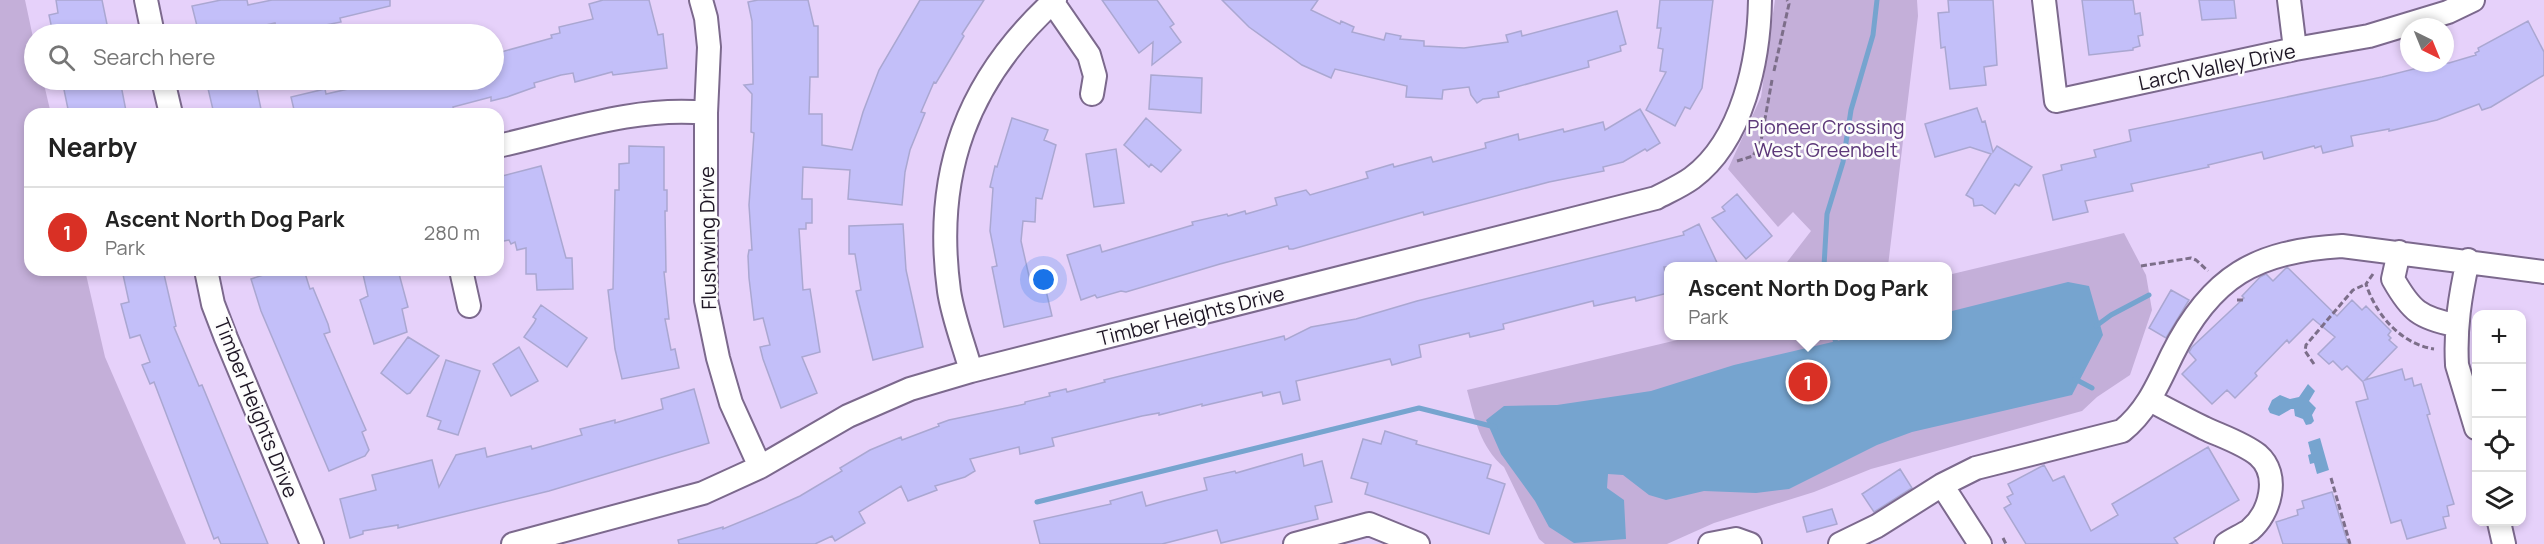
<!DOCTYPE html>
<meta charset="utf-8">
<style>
:root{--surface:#fff;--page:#f2f2f2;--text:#222;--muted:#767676;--line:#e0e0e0;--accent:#d93025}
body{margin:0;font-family:Manrope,sans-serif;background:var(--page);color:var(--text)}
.controls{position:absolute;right:18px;bottom:18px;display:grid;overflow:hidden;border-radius:12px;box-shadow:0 3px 9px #0003}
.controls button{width:54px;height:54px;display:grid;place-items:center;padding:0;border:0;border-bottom:2px solid var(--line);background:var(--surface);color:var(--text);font:30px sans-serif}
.compass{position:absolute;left:2400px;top:18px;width:54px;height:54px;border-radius:50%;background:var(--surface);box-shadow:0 3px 9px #0003;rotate:137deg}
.you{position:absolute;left:1044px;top:280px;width:21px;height:21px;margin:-15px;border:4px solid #fff;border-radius:50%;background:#1a73e8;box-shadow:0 0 0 9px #1a73e833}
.badge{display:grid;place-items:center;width:39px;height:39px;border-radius:50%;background:var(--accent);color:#fff;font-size:20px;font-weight:700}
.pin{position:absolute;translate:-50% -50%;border:3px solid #fff;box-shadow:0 2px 6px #0006}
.popup{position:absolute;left:1664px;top:262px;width:288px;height:78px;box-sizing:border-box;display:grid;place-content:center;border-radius:12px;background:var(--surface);filter:drop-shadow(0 2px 4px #0005);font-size:20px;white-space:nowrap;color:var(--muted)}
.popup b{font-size:22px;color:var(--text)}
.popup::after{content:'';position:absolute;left:50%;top:100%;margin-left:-12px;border:12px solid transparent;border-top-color:var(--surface)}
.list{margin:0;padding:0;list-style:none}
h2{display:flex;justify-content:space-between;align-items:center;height:78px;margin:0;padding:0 24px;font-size:26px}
h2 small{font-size:20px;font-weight:400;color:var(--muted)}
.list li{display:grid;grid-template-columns:39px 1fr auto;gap:18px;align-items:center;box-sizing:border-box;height:90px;padding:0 24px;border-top:2px solid var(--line)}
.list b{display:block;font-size:22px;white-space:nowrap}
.list p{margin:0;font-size:20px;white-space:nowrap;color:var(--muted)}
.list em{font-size:20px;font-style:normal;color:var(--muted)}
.icon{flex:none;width:33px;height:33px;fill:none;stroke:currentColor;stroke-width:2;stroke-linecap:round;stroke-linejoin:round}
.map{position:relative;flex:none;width:2544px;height:544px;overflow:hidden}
.search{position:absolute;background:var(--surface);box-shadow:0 3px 9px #0003;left:24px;top:24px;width:480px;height:66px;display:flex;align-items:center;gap:15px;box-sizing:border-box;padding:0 21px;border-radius:33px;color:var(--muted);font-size:22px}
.panel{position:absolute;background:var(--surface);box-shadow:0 3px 9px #0003;left:24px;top:108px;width:480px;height:168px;border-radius:18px}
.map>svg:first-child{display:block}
.green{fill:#c4afd9}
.water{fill:#76a4cf}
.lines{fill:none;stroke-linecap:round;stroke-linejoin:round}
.stream{stroke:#76a4cf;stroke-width:5}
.building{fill:#c3bff9;stroke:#aaa7d1;stroke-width:1.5}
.minor-casing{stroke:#7c698d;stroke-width:26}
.path{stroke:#7c6e89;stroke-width:3;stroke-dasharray:6 3;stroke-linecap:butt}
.minor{stroke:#fff;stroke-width:22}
.labels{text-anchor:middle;stroke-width:5;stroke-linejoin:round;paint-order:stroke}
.street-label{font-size:20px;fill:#1d1524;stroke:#fcfcfc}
.park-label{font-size:20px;fill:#5c3879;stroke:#fcfcfc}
</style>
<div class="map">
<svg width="2544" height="544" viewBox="0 0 2544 544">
<rect width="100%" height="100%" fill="#e6d1fa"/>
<!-- green -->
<path class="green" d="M0 0H25L34 42V80H43L51 114H30V270H85L105 357 186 544H0Z
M1775 0H1917L1918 16 1888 266H1784L1811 231 1793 212 1778 227 1728 169 1761 97Z
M2124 233 2146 275 2152 310 2130 375 2097 397 2082 411 1871 469 1814 492 1714 523 1667 544H1545L1539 539 1504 467C1480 447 1475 419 1467 390L1694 336H1948V275Z"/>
<!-- water -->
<path class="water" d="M2068 282 2089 286 2103 335 2072 395 1912 432 1877 445 1789 489 1756 493 1704 491 1666 500 1649 495 1623 475 1608 474 1607 488 1624 500 1626 539 1574 543 1549 527 1535 501 1501 454 1486 420 1504 406 1557 405 1651 391 1734 365 1858 336H1948V312Z
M2308 384 2315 391 2309 401 2316 408 2312 415 2314 421 2311 424 2306 425 2303 419 2295 416 2294 409H2291L2279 416 2270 413 2268 409 2272 400 2280 395 2290 399 2299 397Z
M2320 438 2329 470 2317 474 2314 463 2310 464 2308 455 2311 454 2308 442Z"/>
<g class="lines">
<!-- stream -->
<path class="stream" d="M1824 266 1827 214 1843 162 1851 110 1873 35 1877 0
M2096 326 2111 315 2149 295
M1834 336 1837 347
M2075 379 2092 388
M1037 502 1419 408 1495 427"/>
</g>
<!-- building -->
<path class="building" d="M56 0H102L109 34H53L49 15 58 13Z
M221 0H247L248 5 272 0H390V6L340 18 341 22 280 34H278L275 23 226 34H199L192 6Z
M603 0H649L658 35 663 34 667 68 613 75 612 72 575 82 573 73 561 75 534 83 535 87 507 97 491 101V97L453 107 454 110 438 114H295L291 97 325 89 326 94 379 82 378 80H494V54L552 38 551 35 560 33 559 27 593 19 589 4Z
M758 0H808L814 26H818V77H810L809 114H822V145L852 150 863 112 879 70 920 0H984L962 34 964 36 936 83 934 82 921 112 925 113 910 150 905 172 902 205 848 199 850 170 803 167 802 199H812V223H806V229H799L803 290 810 289 820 352 802 357 817 393 781 408 763 359 760 347 770 345 763 318 754 320 749 278 748 256 749 250H752L749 205 754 133 751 132 752 94 744 85 753 84 752 21 748 2Z
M1102 0H1157L1174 24 1170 27 1181 42 1152 65 1153 42 1139 53Z
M1222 0H1318L1311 10 1340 24 1341 21 1354 27 1352 32 1384 40 1386 33 1401 36 1400 39 1424 41V46L1464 48 1508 42 1506 35 1521 31 1522 36 1617 11 1626 44 1620 46 1621 51 1588 61 1589 67 1498 92 1499 97 1483 99 1477 103 1471 95 1469 87 1443 90 1442 99 1406 97 1407 86 1335 69 1331 78 1302 65 1249 27Z
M1660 0H1713L1702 88 1690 109 1685 107 1675 126 1646 110 1666 72 1660 71 1663 49 1658 48 1661 28H1657Z
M1948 0H1993L1997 65 1984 67 1986 85 1950 89 1945 47 1941 48 1938 13 1949 12Z
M2082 0H2133L2135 14 2140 13 2143 35 2138 36 2140 46 2133 48V50L2089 55Z
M2199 0H2234L2236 18 2202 20Z
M2528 21 2544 52V75L2491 107 2482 110 2479 104 2437 120 2389 131V129L2351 136 2353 146 2323 153 2321 146 2315 148 2314 146 2264 159 2262 152 2208 165 2209 167 2131 184 2133 191 2085 201 2088 212 2053 220 2043 175 2062 170 2061 165 2096 157 2094 150 2131 141 2129 130 2382 77 2418 68V66L2428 63H2449L2476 55 2475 53 2479 51 2478 48Z
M1151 75 1202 78 1201 113 1149 109Z
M62 80H120L126 111 122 112V114H69Z
M206 80H255L262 114H214Z
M1977 108 1982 122 1985 121 1993 152 1997 146 2032 167 2019 186 2015 184 1995 214 1982 205 1974 206 1973 199 1966 195 1991 154 1970 147 1935 157 1925 124Z
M1640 109 1660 143 1647 151 1645 149 1623 162 1603 167 1604 171 1549 182 1424 215 1423 212 1293 249H1289L1288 246 1220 264 1126 292 1121 291 1097 298 1095 295 1081 300 1067 255 1100 245 1102 252 1193 225 1192 222 1227 214 1228 216 1245 211 1246 214 1277 205 1275 198 1306 190 1310 195 1368 178 1366 172 1393 164 1394 167 1431 157 1433 162 1486 148 1485 143 1518 134 1519 140 1563 129 1564 132 1603 122 1605 130Z
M1012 118 1048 130 1044 140 1056 145 1042 199 1036 198 1035 222 1023 221 1021 241 1031 285 1044 282 1052 316 1004 327 992 267 997 266 990 231 993 188 990 187 995 166 997 167Z
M1146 118 1181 150 1161 172 1151 164 1149 167 1124 145Z
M629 146 664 147V190H667V211H665L666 272H664L669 319H665L671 350 675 349 679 368 622 379 615 349 608 290 613 289 615 190H619V164L629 163Z
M1116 149 1124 203 1094 207 1086 154Z
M541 166 566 258H572L573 289 537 290 536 274H526V248L517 250 515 242 511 244 509 240 498 242V177Z
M1737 194 1772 236 1746 259 1712 218 1725 211 1722 207Z
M903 224 906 270 923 347 873 360 856 291 861 290 855 254H849V226Z
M1699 224 1719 267H1664L1668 293 1636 301 1635 297 1594 306 1593 301 1503 324 1504 329 1470 337 1469 333 1419 345 1421 357 1392 365 1390 359 1296 381 1300 400 1283 404 1280 392 1263 396 1262 392 1202 406V404L1159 415V413L1142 416 1052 438 1054 446 1020 454 1019 447 970 459 975 471 965 477 935 486 937 490 908 501 901 486 859 512 865 523 835 541 832 536 815 544H679L678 540 723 527V529L762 513 800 496 842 471 840 468 870 450 901 437 902 440 939 426 938 424 949 420 1025 404V402L1050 396 1049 393 1066 389 1067 392 1105 382 1104 380 1284 336 1285 340 1311 327 1356 319 1417 301 1684 235 1683 232Z
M2287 267 2337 316 2352 300 2362 310 2366 306 2391 331 2388 335 2391 338 2389 340 2397 347 2365 380 2402 369 2405 380 2412 378 2414 386 2421 384 2430 414 2427 415 2454 504 2447 506 2449 516 2443 517 2446 528 2407 539 2401 520 2391 523 2356 402 2368 399 2363 382 2347 366 2342 370 2333 361 2329 364 2318 354 2335 337 2313 319 2289 343 2287 340 2255 373 2257 376 2235 398 2227 390 2212 404 2182 374 2196 360 2189 352 2192 347 2244 298 2242 296 2260 277 2266 274 2273 281Z
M122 270H163L176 326 174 327 199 386 202 385 268 544H221L218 537 214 539 154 382 150 384 142 365 150 362 140 335 130 338 121 304 129 302Z
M279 270H304L310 289 313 288 328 324 330 332 324 334 366 430 362 432 369 450 365 456 329 471 261 311 251 279Z
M362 270H398L408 307 402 309 407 332 374 344 360 300 368 296Z
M2171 290 2189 300 2166 338 2149 328Z
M541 305 587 338 567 367 524 337 534 323 536 319 533 317Z
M408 337 439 356 410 393 407 394 381 373Z
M519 347 538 381 511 396 493 364Z
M446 360 480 371 458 435 438 429 441 421 427 416Z
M694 389 709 443 549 491 398 528V525L363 531V534L350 538 340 499 376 490 372 475 432 460 439 487 456 455 485 448 487 457 531 446 532 449 582 435 580 429 615 420V423L663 409 661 399Z
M1385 431 1417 441 1416 444 1491 465 1487 478 1505 484 1489 534 1365 494 1368 483 1351 478 1363 439 1381 444Z
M2208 447 2239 500 2174 538 2178 544H2026L2004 508 2011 504 2007 497 2013 494 2008 484 2044 465 2053 481 2064 476 2091 531 2118 515 2112 504Z
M1302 454 1304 466 1322 461 1332 502 1315 506 1318 519 1221 543 1217 530 1162 544H1040L1034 521 1111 504 1110 501 1142 492 1146 506 1164 501 1207 490 1204 478 1235 471 1236 473Z
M1900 469 1912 488 1874 512 1862 494Z
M2332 492 2348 544H2283L2276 522 2298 515 2297 510 2304 508 2302 501Z
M1832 509 1837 524 1807 532 1803 517Z"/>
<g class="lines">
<defs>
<path id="minor" d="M146 0 153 34
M701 0 706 18 709 47 706 113V300L718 358 731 403 760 467
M1051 0 1089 55 1095 76 1092 94
M2044 0 2056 101 2295 49 2369 36 2448 12 2473 0
M2289 0 2295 49
M163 80 171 114
M498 146C566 131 636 106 706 113
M2399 252 2393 279C2411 311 2420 318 2455 325
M2468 260C2460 296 2455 328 2457 365L2476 428
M206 270 213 304 226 338 312 544
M461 270 469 306
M971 371C964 345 953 318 949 291 933 173 967 80 1055 0
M2150 400C2168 410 2186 419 2204 428 2221 436 2243 443 2258 455 2281 475 2270 513 2250 530 2243 535 2233 539 2226 544
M1942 485 1980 544
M2499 522 2504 544
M513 544 703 493 760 467 848 416 910 389 971 371 1656 198C1667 192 1681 186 1692 178 1743 140 1759 60 1760 0
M1295 544 1369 524 1418 544
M1710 544 1736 539 1750 544
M1840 544 1877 526 1942 485 1976 468 2122 431C2147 411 2158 384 2172 355 2211 276 2256 251 2342 246L2544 272"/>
</defs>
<!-- minor casing -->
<use href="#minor" class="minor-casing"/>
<!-- path -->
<path class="path" d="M1774 71 1789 4 1787 0
M1737 161 1753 156 1761 141 1772 80
M2141 266 2191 258 2196 260 2208 271
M2373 274 2366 284C2376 315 2401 344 2434 349
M2237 300H2245
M2314 364 2305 351 2306 345 2353 290 2366 284
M2331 478 2350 544
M2003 538 2006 544"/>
<!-- minor -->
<use href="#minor" class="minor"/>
</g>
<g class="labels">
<!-- street labels -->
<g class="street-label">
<text transform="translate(2217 67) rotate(-12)" y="7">Larch Valley Drive</text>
<text transform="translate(708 238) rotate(-91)" y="7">Flushwing Drive</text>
<text transform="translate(1191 316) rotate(-14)" y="7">Timber Heights Drive</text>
<text transform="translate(256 408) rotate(68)" y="7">Timber Heights Drive</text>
</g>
<!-- park labels -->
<g class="park-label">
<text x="1826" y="134">Pioneer Crossing<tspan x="1826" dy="23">West Greenbelt</tspan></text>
</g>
</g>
</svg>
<div class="controls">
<button>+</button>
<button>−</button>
<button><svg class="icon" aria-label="locate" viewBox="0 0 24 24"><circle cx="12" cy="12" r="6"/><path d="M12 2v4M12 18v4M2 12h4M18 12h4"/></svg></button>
<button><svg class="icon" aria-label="layers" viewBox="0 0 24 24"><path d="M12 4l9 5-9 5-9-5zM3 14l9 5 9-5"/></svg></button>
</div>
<svg class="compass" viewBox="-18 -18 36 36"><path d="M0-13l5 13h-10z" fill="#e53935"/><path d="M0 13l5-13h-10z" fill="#767676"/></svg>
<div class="you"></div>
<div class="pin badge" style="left:1808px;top:382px">1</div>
<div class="popup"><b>Ascent North Dog Park</b>Park</div>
<div class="search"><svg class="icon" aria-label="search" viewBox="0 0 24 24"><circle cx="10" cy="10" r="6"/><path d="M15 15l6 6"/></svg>Search here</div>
<section class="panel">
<h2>Nearby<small></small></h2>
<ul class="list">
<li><span class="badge">1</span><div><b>Ascent North Dog Park</b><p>Park</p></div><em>280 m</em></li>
</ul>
</section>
</div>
